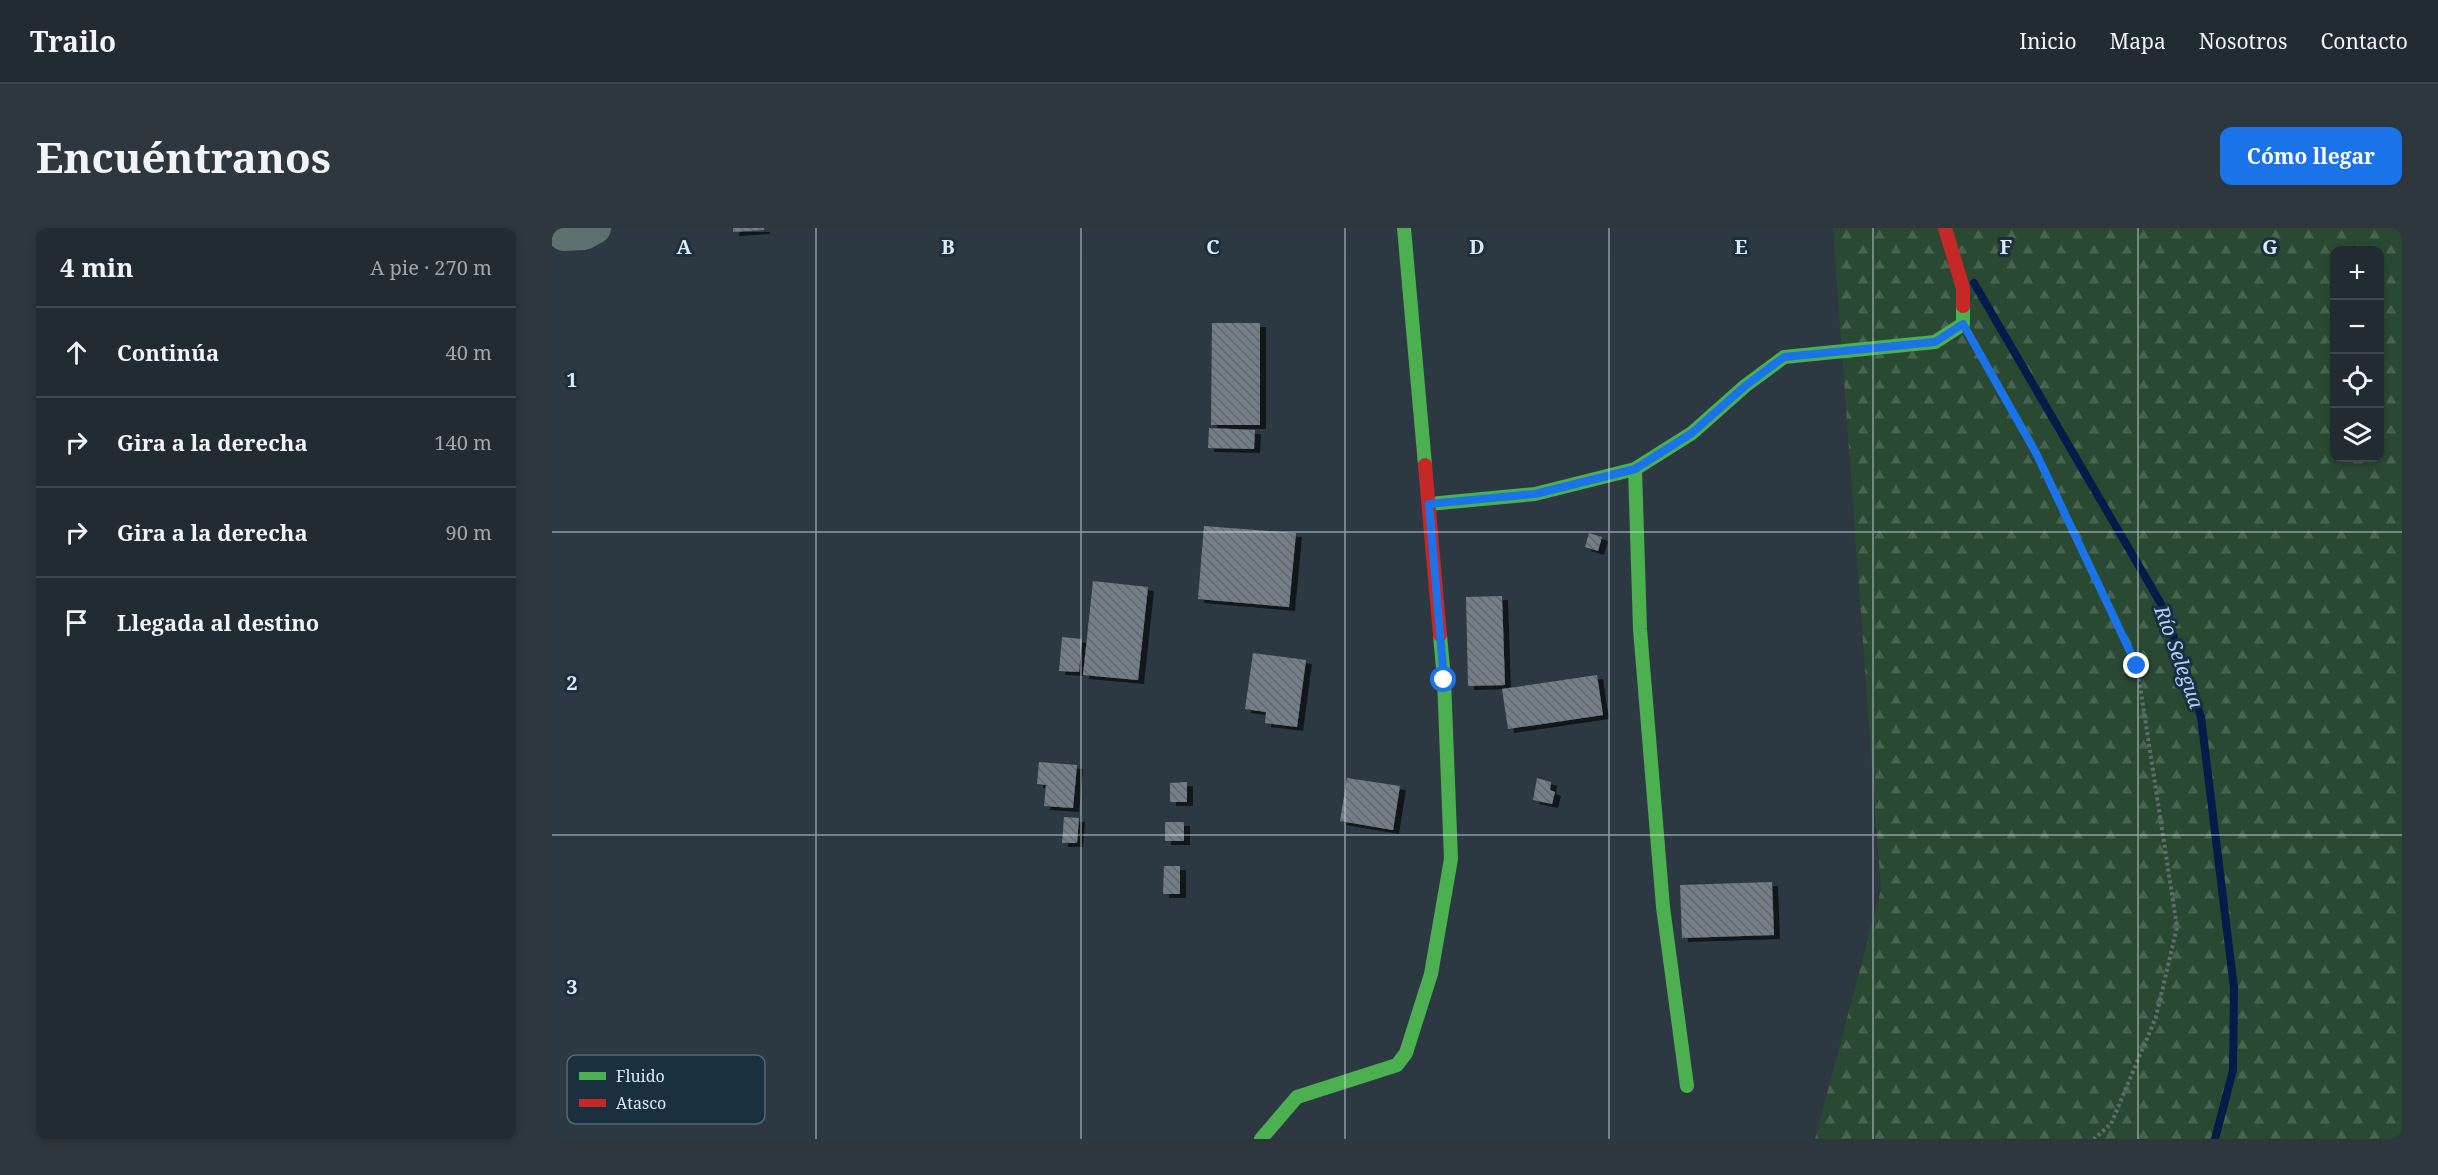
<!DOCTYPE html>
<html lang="es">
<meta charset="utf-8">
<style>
:root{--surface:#222b32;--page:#2e373e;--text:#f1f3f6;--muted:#a2a7ac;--line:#3f474d;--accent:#1a73e8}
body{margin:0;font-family:"Noto Serif",serif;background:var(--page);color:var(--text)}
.controls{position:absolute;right:18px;top:18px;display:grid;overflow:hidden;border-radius:12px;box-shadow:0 3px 9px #0003}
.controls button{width:54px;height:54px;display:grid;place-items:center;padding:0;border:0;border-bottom:2px solid var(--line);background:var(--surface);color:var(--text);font:30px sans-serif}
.stop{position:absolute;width:18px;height:18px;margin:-14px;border:4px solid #1a73e8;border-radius:50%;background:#fff}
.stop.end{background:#1a73e8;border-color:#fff;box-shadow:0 2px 6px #0008}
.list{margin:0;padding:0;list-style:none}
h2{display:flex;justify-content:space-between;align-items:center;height:78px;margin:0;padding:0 24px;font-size:26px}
h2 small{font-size:20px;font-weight:400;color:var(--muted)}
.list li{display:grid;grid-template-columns:39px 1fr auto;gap:18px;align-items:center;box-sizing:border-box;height:90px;padding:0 24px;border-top:2px solid var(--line)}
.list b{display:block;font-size:22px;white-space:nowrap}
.list em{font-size:20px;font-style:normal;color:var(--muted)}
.icon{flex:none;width:33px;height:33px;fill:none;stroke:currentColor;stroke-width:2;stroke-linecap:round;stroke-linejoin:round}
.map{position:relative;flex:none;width:1850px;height:911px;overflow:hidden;border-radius:12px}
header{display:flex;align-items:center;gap:36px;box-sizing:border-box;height:84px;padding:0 30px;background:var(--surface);border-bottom:2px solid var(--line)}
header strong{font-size:28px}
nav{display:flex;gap:33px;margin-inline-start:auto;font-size:21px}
.intro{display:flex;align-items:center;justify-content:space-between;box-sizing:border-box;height:144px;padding:0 36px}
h1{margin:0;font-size:42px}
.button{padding:15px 27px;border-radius:12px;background:var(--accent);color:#fff;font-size:21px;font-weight:700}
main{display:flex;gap:36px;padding:0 36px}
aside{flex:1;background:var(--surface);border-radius:12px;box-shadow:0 3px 9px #0003}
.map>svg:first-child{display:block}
.forest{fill:url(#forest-firs);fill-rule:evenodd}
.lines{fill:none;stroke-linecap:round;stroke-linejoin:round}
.stream{stroke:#051c4a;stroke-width:8}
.building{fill:url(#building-back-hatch);filter:url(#shadow)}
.path{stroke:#5e6e6e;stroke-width:4;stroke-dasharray:3 3;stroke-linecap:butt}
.street{stroke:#5d716e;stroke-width:32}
.fast{stroke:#4caf50;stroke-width:14}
.jam{stroke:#c62828;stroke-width:14}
.route{stroke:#1a73e8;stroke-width:8}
.grid{fill:none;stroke:#ddeaf4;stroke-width:1.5;stroke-opacity:0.55}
.labels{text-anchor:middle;stroke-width:6;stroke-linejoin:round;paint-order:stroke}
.water-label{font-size:20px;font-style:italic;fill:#b0cdff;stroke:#1b303f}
.key{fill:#1b303f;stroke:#556875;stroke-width:1.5}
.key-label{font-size:16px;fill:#ddeaf4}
.grid-label{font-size:20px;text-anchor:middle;font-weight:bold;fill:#ddeaf4;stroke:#1b303f;stroke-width:6;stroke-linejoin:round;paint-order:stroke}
</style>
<header>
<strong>Trailo</strong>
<nav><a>Inicio</a><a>Mapa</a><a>Nosotros</a><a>Contacto</a></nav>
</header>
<div class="intro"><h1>Encuéntranos</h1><a class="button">Cómo llegar</a></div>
<main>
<aside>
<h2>4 min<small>A pie · 270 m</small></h2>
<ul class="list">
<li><svg class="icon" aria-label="ahead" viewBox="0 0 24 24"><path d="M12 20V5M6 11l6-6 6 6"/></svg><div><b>Continúa</b></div><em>40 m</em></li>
<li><svg class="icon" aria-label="right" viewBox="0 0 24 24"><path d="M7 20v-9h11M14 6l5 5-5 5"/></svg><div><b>Gira a la derecha</b></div><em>140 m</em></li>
<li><svg class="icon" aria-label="right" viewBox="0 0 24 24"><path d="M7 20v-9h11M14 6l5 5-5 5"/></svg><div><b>Gira a la derecha</b></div><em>90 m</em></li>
<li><svg class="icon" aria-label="arrive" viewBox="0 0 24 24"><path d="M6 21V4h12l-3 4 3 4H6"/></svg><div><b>Llegada al destino</b></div></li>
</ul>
</aside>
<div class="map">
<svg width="1850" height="911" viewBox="0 0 1850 911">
<defs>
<pattern id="forest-firs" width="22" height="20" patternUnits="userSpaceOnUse" patternTransform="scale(1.5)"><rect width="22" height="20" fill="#2a4932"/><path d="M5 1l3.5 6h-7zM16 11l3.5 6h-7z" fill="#486350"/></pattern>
<pattern id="building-back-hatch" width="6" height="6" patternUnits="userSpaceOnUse" patternTransform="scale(1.5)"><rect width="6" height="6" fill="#747e86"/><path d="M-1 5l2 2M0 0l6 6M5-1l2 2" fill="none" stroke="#60686e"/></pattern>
<filter id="shadow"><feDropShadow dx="6" dy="4" stdDeviation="0" flood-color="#0009"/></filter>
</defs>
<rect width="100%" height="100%" fill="#2d3942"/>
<!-- forest -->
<path class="forest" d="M1281 0H1850V911H1263L1329 662ZM1782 22H1828V230H1782Z"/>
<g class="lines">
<!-- stream -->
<path class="stream" d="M1422 55 1612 381 1649 489 1682 760 1681 842 1663 911"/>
</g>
<!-- building -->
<path class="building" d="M181 0H212V2L181 4Z
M660 95H708V197H659Z
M657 200 703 202 702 221 656 220Z
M652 298 744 305 737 379 646 371Z
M1037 305 1050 309 1046 323 1033 319Z
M541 353 596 359 586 452 531 447Z
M950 368 953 457 916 458 914 369Z
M510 409 530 411 527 444 507 443Z
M701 425 754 432 745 499 713 495 714 484 693 481Z
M1045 447 1051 487 956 501 950 461Z
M487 534 525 537 521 580 492 578 494 557 485 556Z
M795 550 848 558 841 602 788 593Z
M985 550 999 554 998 562 1003 564 1000 576 981 572Z
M635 554V574H618V555Z
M512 589 527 590 525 615H510Z
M613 594H632V613H613Z
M612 638H628V666H611Z
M1220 654 1222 707 1130 710 1128 657Z"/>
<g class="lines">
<!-- path -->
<path class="path" d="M1426 123 1484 225 1585 438 1625 699 1604 789 1559 896 1542 911"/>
<!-- street -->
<path class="street" d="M12 7 32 6 43 0"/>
<!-- fast -->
<path class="fast" d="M852 0 873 237
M1083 241 1088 401 1111 679 1135 858
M877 276 983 266 1083 241 1140 205 1193 158 1232 129 1383 114 1411 96V78
M709 911 745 869 845 837 854 825 879 746 899 631 892 451 888 407"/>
<!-- jam -->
<path class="jam" d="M1393 0 1411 60V78
M873 237 888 407"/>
</g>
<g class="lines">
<!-- route -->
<path class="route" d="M892 452 877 276 983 266 1083 241 1140 205 1193 158 1232 129 1383 114 1411 96 1484 225 1585 438"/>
</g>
<!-- grid -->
<path class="grid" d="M264 0V911M529 0V911M793 0V911M1057 0V911M1321 0V911M1586 0V911M0 304H1850M0 607H1850"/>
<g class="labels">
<!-- water labels -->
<g class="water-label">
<text transform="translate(1627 429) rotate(70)" y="7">Río Selegua</text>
</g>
</g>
<!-- legend -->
<rect x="15" y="827" width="198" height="69" rx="9" class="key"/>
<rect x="27" y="844" width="27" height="8" fill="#4caf50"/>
<rect x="27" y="871" width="27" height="8" fill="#c62828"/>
<g class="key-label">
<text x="64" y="854">Fluido</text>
<text x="64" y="881">Atasco</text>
</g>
<g class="grid-label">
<text x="132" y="26">A</text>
<text x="396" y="26">B</text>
<text x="661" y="26">C</text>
<text x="925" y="26">D</text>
<text x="1189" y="26">E</text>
<text x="1454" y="26">F</text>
<text x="1718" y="26">G</text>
<text x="20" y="159">1</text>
<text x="20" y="462">2</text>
<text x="20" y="766">3</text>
</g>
</svg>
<div class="controls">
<button>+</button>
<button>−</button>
<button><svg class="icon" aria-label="locate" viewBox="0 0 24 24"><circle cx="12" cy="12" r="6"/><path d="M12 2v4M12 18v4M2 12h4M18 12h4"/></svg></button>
<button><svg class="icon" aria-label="layers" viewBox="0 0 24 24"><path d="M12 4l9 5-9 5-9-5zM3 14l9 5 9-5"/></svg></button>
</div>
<div class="stop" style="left:892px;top:452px"></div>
<div class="stop end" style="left:1585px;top:438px"></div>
</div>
</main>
